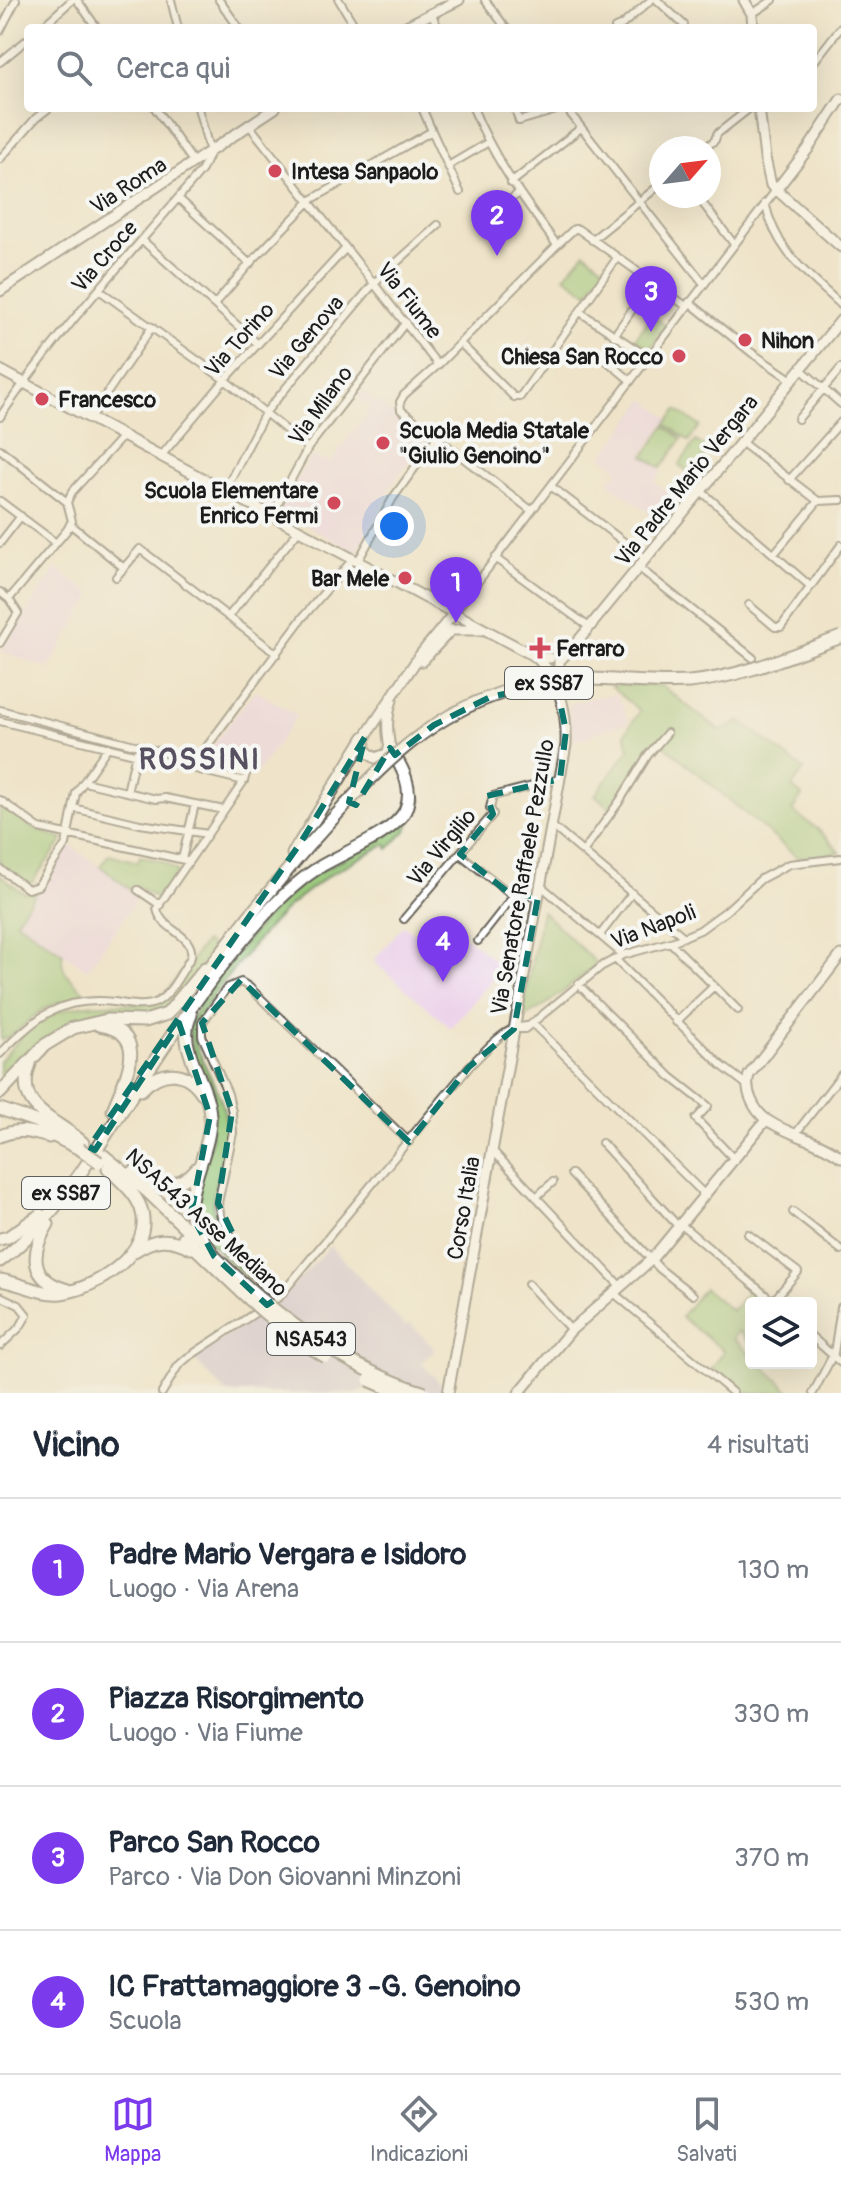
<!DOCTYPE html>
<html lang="it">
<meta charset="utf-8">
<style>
:root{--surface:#fff;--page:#f6f6f7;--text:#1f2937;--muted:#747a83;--line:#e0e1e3;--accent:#7c3aed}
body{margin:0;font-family:Pangolin,sans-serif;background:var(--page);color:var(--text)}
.controls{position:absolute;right:24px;bottom:24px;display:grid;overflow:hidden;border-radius:8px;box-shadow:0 8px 32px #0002}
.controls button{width:72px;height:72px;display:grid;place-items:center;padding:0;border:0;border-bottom:2px solid var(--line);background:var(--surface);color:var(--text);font:40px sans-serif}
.compass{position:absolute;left:649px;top:136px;width:72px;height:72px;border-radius:50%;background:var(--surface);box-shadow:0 8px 32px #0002;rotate:62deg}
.you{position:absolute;left:394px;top:526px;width:28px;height:28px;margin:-20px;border:6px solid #fff;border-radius:50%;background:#1a73e8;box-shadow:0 0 0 12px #1a73e833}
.badge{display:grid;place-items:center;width:52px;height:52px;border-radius:50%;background:var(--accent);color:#fff;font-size:26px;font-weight:700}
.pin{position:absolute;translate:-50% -66px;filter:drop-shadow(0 2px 4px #0008)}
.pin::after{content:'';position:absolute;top:42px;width:28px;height:24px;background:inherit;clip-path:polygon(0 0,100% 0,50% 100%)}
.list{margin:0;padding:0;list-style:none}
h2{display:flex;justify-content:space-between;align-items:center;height:104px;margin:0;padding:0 32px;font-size:34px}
h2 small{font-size:26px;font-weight:400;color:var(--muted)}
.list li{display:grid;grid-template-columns:52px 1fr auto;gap:24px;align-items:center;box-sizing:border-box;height:144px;padding:0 32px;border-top:2px solid var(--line)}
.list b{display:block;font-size:30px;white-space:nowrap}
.list p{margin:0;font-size:26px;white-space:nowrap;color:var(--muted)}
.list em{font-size:26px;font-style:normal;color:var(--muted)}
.icon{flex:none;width:44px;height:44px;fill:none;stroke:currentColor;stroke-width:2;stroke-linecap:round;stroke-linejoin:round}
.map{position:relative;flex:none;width:841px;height:1393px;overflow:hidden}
.search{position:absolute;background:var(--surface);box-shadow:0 8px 32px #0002;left:24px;right:24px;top:24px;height:88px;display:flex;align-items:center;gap:20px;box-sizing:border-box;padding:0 28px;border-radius:8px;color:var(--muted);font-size:30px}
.sheet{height:680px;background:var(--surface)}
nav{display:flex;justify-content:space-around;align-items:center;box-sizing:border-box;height:112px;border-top:2px solid var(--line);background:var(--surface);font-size:22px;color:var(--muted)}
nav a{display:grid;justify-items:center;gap:4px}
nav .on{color:var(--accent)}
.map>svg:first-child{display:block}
.built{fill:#ecd1ea}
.industrial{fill:#cbbfd5}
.green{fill:#94c575;stroke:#587048;stroke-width:2}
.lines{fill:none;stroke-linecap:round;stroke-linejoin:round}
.street-casing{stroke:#666259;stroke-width:10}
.secondary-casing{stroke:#666259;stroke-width:13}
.highway-casing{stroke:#666259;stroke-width:15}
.street{stroke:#fff;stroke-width:6}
.secondary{stroke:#fff;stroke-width:9}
.highway{stroke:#fff;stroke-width:11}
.highway-bridge-casing{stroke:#666259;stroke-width:15;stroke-linecap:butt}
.highway-bridge{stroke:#fff;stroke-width:11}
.marked{fill:none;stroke:#0f766e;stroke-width:6;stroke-dasharray:16 10;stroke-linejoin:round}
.poi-dot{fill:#d1495b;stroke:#f6f6f2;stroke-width:3}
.labels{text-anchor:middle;stroke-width:8;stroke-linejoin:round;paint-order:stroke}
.shield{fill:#f6f6f2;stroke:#5d5d5c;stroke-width:2}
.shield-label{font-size:20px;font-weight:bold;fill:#1c1c1c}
.poi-label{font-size:22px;font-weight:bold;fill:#1c1c1c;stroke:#f6f6f2;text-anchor:start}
.street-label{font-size:22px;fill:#1c1c1c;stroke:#f6f6f2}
.district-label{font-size:30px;font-weight:bold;letter-spacing:2px;fill:#565060;stroke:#f6f6f2}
</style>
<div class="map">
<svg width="841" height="1393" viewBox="0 0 841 1393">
<rect width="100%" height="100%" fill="#f6f6f2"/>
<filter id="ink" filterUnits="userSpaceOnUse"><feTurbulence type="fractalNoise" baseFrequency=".0125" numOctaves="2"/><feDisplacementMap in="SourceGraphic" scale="16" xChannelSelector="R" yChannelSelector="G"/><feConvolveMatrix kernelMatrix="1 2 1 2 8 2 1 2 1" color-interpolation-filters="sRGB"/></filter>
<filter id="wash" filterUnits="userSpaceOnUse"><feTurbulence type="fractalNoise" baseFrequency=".006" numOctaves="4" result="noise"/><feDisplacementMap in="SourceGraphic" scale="32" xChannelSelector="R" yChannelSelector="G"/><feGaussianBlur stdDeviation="1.8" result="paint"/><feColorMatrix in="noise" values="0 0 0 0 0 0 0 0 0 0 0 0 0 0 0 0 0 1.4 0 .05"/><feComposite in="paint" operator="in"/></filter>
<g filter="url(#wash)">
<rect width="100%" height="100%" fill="#efe4c9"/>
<!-- built -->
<path class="built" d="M360 390 427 437 386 493 388 495 356 553 278 510 311 456 331 462 370 408 356 396Z
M645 399 669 418 642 455 662 471 654 483 683 501 666 525 609 483 619 469 603 457Z
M56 568 93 595 48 668 1 651Z
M255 690 297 715 259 771 204 757Z
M617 694 629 722 571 742 569 705 586 699Z
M70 845 139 897 87 970 16 920Z
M404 925 438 952 458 930 502 968 451 1028 373 961Z"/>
<!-- industrial -->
<path class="industrial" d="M330 1246 405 1326 410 1323 435 1349 421 1363 443 1386 441 1393H371L365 1387 358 1393H227L193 1359 280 1300Z"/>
<!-- green -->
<path class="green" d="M585 252 605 268 588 293 564 276Z
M652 315 666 326 650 349 635 339Z
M677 410 700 426 689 441 666 424Z
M665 426 682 439 661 468 644 456Z
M696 441 709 450 691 474 679 465Z
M638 684 662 686 720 731 741 721 804 770 792 787 802 796 792 811 819 830 840 852 798 858 657 739 611 808 595 795 629 749 625 733 640 711 611 687Z
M422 800 405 832 388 849 386 844C367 854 346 864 328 876 315 885 301 896 289 906 270 924 196 1008 195 1031 193 1055 224 1091 226 1122 228 1152 210 1186 214 1212 217 1232 241 1263 251 1281L208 1241 198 1227 193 1198 212 1138 188 1028C204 988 276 898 312 876 335 862 361 852 382 836 398 825 402 804 422 800Z
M0 805 32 827 63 840 30 885H26L0 866Z
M109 854 138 862 140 856 163 862 178 872 158 900 137 886 133 892 100 866Z
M0 875 24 893 38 890 16 921 63 953C57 973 78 984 89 997 71 999 54 1002 38 1013 25 1022 17 1035 1 1040Z
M542 911 597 964C582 975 537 1017 521 1016Z
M205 942 213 948C197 971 182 999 158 1014 146 1021 123 1015 109 1016 58 1017 30 1052 0 1088V1061C11 1049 22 1034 35 1024 70 998 116 1004 157 1004Z
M704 1288 732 1311 750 1289 765 1303H751V1344L739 1331 733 1338 751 1355V1363H760L792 1393H741L712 1368 724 1351 681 1317Z"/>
</g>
<g filter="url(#ink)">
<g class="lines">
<defs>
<path id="street" d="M77 0 97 28
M171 0 178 28
M219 0 239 28
M339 0 356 28
M485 0 506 28
M657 0 684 25
M431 12 438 28
M752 14 773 0
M41 28 72 0
M615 28 622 25 651 0
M0 31 16 0
M0 62 28 39
M813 63 841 27
M155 108 194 163
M473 108C495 161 524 200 557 245L574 229H578L686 306
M515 108 519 121 563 108
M566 108 704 284
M249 125 438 365
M432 131 448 166 487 143
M705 148 715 140 717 134 750 108
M0 159 36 118 49 108
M448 166 460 192
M511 183 581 128
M697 196 734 244
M178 198 250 264
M765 203C777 253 805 271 841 305
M482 221 519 193
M142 240 258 344
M592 240 661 184
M99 290 225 380 308 448
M689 302 752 353 792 380
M215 304 251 262 311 200 432 131 422 108
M580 312 649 358
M614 336 652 281
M460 343 514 397H520L617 258
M595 351 631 381
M801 369 841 404
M0 417C59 329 134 251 202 170L210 152 198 108
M90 418 152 327
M798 419 841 368
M741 442 818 501 841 500
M0 449 67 502
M161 456 225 380 346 248
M789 480 841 422
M552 487 645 558
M225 490 265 413 375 282 438 225
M700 490 810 586
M0 501 56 543
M532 511 401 410 400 402 404 395 438 365 557 245
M272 515 308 448 406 322
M70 524 124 568
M0 543 21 516
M774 554 818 501
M495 558 589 627
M358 561 393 498 437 437
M638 567 753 658
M116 577 140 549 277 654
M0 592 9 599 18 613 0 643
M9 599 67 530 72 521 67 502 72 492 123 436
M749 605 775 627H781L841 545
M454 613 776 190
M228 617 299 530
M0 710 246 774 244 781 157 908C160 931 195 933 191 957 182 971 171 994 157 1002 145 1008 127 1004 114 1002 61 996 35 1017 0 1054
M0 721 244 781
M191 768 303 617 353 559
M84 782 156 799 165 798 224 810
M127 792 136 753
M0 800 39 828 189 861
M73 808 140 824 208 834
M552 826 684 937
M583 852 619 802 648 755 667 733
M460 854 509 893 538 897
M182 859 195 804
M0 869 28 889 38 886 66 844 76 793 108 747
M540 885 623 955
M138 890 160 905
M404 919 493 814 490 808 493 796 560 779
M600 935 632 893
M478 941 515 894
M670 942 738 1010
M615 959 721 1065 747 1085
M578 984 671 1077 708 1106 696 1119 734 1159
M676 1022 714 986
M532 1023 705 1195
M514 1029H525L602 966 623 955 674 941 700 930 726 911 761 879 789 864 841 858
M796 1133 841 1075
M602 1143 678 1226 684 1227 775 1303
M492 1150 621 1287
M571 1174 660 1269 693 1295
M536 1197 553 1182
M793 1212 841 1250
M748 1234 798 1272 773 1301
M528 1284 571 1330
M615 1294 733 1393
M0 1296 19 1305 27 1315 20 1327 0 1346
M279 1297 262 1285 245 1259 221 1217 218 1203 233 1133 232 1112 228 1094 202 1036V1023L227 988 241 982 249 987 409 1142
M811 1336 841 1363
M162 1393 178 1366 187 1358 279 1297 469 1067C484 1052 505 1025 528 1026
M813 1393 834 1353 841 1307"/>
<path id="secondary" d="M744 0 752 14 753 28
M402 28 459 0
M759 108 765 158 771 185 841 247
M776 190 808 149 841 99
M0 291 275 108
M0 370 536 657 550 658
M536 657 551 673 559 670V661
M422 661 451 630H481
M559 661 574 646 841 320
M392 700C386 718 387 731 390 748L387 754 375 758 365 750V737L420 655 454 613
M841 955 749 1075C744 1090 754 1111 767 1120 788 1135 819 1140 841 1157
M448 1393 566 745C567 719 563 694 549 672
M519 1393 571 1330 651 1260 766 1120"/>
<path id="highway" d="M293 854 365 737
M203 976 249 916 308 846
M191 1015C175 1048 208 1079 210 1116 212 1148 184 1192 192 1219 196 1232 207 1243 214 1256
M99 1025C153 1033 124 1080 113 1110
M30 1064C13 1109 56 1118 83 1143
M141 1090C161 1069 186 1068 202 1093
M0 1093 45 1045 73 1028 107 1020 145 1021 167 1014 205 968
M0 1109 55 1128
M42 1130 80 1149
M0 1136C18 1128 31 1132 49 1137
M103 1155 148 1192 197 1239
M133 1172C158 1187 178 1191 198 1167
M48 1224C30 1253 29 1280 68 1290
M184 1237 209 1261
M0 1239 8 1237 40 1215
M133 1252C154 1238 168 1236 191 1248
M0 1261C57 1217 93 1155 132 1095 172 1034 212 974 261 919 277 901 294 884 315 870 338 854 392 836 405 811 415 789 402 767 390 748
M0 1280C20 1283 41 1295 61 1293 96 1289 152 1253 142 1212 138 1194 120 1181 108 1168"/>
</defs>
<!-- street casing -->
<use href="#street" class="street-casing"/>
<!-- secondary casing -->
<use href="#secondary" class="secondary-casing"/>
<!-- highway casing -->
<use href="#highway" class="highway-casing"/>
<!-- street -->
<use href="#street" class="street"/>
<!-- secondary -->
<use href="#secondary" class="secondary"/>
<!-- highway -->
<use href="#highway" class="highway"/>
<defs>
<path id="highway-bridge" d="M308 846C362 787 413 725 490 697 521 685 559 679 592 679 624 680 657 684 689 682 742 677 792 655 841 637
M80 1149 99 1162
M214 1256C276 1316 342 1367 425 1393
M209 1261C245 1296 282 1332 326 1357
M369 1380 399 1393"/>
</defs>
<!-- highway-bridge casing -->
<use href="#highway-bridge" class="highway-bridge-casing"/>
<!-- highway-bridge -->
<use href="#highway-bridge" class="highway-bridge"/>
</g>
</g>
<!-- marked area -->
<path d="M0 0H841V1393H0ZM556 683 566 731 560 779 487 796 493 814 460 854 509 893 538 897 514 1029 469 1067 409 1142 241 980 202 1023 232 1112 218 1203 245 1259 279 1297 267 1305 214 1256 191 1214 210 1116 179 1023 95 1150 89 1147 301 842 365 737 349 802 356 805 390 748 395 755 434 725 490 697Z" fill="#efe4c9" fill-opacity=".55" fill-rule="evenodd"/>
<path class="marked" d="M556 683 566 731 560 779 487 796 493 814 460 854 509 893 538 897 514 1029 469 1067 409 1142 241 980 202 1023 232 1112 218 1203 245 1259 279 1297 267 1305 214 1256 191 1214 210 1116 179 1023 95 1150 89 1147 301 842 365 737 349 802 356 805 390 748 395 755 434 725 490 697Z"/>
<!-- markers -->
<g class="poi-dot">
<circle cx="275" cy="171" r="8"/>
<circle cx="745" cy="340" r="8"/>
<circle cx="679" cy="356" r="8"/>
<circle cx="42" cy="399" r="8"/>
<circle cx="383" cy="443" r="8"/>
<circle cx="334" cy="503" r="8"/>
<circle cx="405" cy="578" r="8"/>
<path d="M536 636h8v8h8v8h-8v8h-8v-8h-8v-8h8z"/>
</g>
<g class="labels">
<!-- shield labels -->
<g class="shield">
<rect x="505" y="667" width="88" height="32" rx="6"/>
<rect x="22" y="1177" width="88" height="32" rx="6"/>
<rect x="267" y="1323" width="88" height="32" rx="6"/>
</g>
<g class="shield-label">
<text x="549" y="690">ex SS87</text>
<text x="66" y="1200">ex SS87</text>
<text x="311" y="1346">NSA543</text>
</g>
<!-- poi labels -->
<g class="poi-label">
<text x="291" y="179">Intesa Sanpaolo</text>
<text x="761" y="348">Nihon</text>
<text x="663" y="364" text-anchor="end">Chiesa San Rocco</text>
<text x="58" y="407">Francesco</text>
<text x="399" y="438">Scuola Media Statale<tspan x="399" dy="25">"Giulio Genoino"</tspan></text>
<text x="318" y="498" text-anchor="end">Scuola Elementare<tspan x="318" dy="25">Enrico Fermi</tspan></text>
<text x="389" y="586" text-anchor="end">Bar Mele</text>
<text x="556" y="656">Ferraro</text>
</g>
<!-- street labels -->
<g class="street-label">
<text transform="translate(128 185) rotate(-33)" y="8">Via Roma</text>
<text transform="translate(104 256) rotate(-49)" y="8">Via Croce</text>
<text transform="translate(410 300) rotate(52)" y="8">Via Fiume</text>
<text transform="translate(306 337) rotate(-50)" y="8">Via Genova</text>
<text transform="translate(239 339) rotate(-48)" y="8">Via Torino</text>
<text transform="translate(320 405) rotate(-54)" y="8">Via Milano</text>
<text transform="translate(686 480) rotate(-51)" y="8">Via Padre Mario Vergara</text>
<text transform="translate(441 847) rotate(-50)" y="8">Via Virgilio</text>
<text transform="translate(522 877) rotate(-80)" y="8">Via Senatore Raffaele Pezzullo</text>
<text transform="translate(653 926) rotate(-21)" y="8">Via Napoli</text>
<text transform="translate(463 1208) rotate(-80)" y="8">Corso Italia</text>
<text transform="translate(207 1222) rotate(42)" y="8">NSA543 Asse Mediano</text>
</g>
<!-- district labels -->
<g class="district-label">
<text x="200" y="769">ROSSINI</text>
</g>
</g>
</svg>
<div class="controls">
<button><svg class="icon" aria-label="layers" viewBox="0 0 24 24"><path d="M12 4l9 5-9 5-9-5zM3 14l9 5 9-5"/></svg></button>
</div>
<svg class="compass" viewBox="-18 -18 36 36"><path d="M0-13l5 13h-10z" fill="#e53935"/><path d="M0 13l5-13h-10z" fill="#747a83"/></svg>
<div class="you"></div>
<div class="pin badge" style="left:456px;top:623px">1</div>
<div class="pin badge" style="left:497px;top:256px">2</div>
<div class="pin badge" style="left:651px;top:332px">3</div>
<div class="pin badge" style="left:443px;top:982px">4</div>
<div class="search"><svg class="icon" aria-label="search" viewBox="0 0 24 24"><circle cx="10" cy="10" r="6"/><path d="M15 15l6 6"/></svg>Cerca qui</div>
</div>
<section class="sheet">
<h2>Vicino<small>4 risultati</small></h2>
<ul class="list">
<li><span class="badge">1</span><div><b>Padre Mario Vergara e Isidoro</b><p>Luogo · Via Arena</p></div><em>130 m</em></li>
<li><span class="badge">2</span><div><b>Piazza Risorgimento</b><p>Luogo · Via Fiume</p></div><em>330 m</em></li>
<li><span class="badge">3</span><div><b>Parco San Rocco</b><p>Parco · Via Don Giovanni Minzoni</p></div><em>370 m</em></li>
<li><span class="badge">4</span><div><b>IC Frattamaggiore 3 -G. Genoino</b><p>Scuola</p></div><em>530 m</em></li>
</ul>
</section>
<nav>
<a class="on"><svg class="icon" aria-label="map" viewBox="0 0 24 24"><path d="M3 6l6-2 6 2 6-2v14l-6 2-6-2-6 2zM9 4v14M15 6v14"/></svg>Mappa</a>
<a><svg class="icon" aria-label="directions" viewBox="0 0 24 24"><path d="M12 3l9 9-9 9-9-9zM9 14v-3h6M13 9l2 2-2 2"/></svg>Indicazioni</a>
<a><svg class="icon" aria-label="saved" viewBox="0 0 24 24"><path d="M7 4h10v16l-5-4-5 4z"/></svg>Salvati</a>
</nav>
